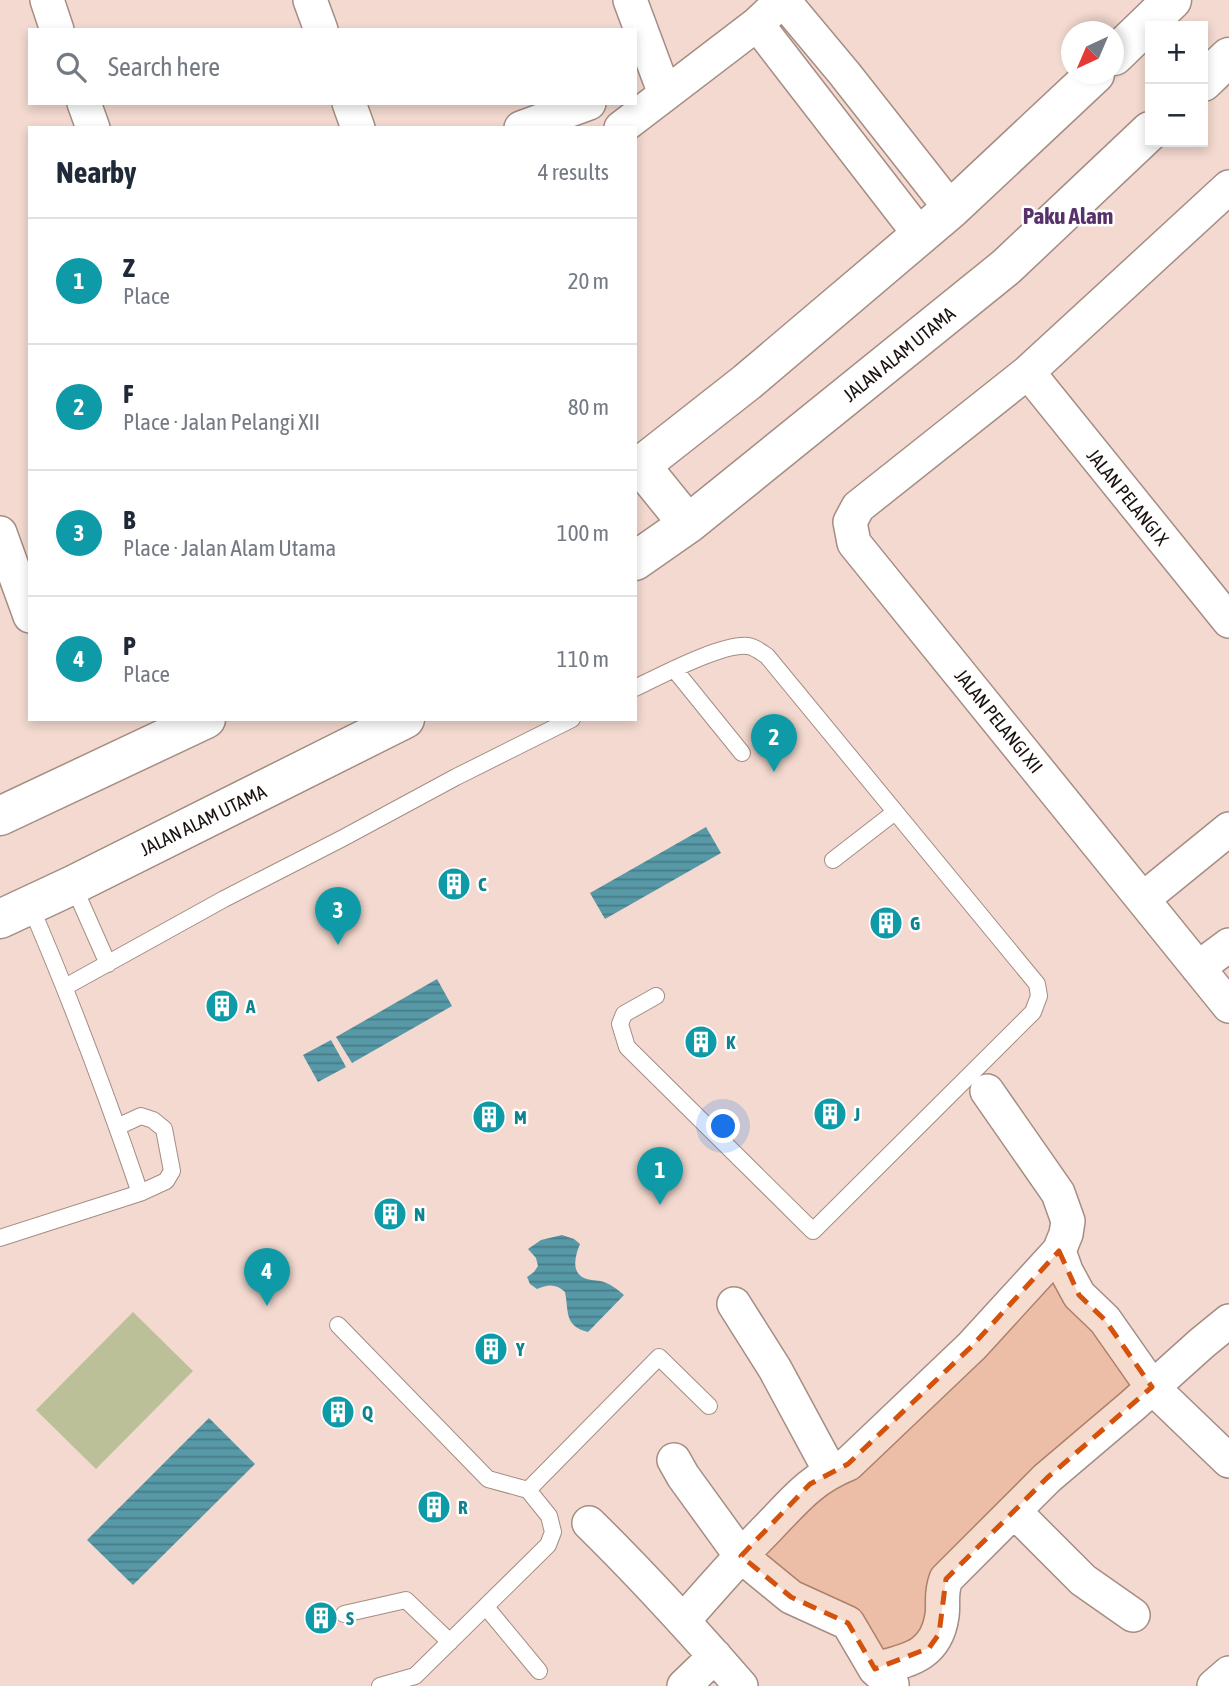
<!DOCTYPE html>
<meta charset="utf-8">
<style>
:root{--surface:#fff;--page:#f2f2f3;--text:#1f2937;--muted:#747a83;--line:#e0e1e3;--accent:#1a73e8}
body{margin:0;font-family:"Asap Condensed",sans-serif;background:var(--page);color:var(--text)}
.controls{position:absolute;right:21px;top:21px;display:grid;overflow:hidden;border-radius:0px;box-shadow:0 4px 10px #0003}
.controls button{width:63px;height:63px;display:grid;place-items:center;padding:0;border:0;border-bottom:2px solid var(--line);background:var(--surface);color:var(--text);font:35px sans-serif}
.compass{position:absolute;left:1061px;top:21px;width:63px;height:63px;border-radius:50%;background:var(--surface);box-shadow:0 4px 10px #0003;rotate:224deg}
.you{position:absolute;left:724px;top:1127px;width:24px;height:24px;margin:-18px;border:5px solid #fff;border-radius:50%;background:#1a73e8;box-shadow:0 0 0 10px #1a73e833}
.badge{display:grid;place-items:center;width:46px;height:46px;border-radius:50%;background:var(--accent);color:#fff;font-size:23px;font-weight:700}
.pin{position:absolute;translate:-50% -58px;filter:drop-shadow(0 2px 4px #0008)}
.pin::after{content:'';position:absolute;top:37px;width:24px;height:21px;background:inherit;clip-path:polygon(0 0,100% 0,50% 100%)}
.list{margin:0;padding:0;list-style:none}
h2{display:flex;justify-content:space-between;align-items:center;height:91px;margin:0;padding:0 28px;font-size:30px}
h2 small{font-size:23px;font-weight:400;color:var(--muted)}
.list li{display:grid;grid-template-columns:46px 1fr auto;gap:21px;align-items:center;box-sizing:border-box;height:126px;padding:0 28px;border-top:2px solid var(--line)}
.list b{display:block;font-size:26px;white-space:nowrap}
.list p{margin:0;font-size:23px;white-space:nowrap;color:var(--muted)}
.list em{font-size:23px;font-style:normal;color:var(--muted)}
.icon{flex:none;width:38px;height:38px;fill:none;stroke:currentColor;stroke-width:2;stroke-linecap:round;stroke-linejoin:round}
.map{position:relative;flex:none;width:1229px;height:1686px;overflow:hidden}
.search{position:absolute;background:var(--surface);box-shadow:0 4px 10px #0003;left:28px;top:28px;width:609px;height:77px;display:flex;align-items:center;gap:18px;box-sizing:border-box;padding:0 24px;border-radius:0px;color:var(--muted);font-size:26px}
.panel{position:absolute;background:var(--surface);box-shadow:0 4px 10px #0003;left:28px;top:126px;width:609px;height:595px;border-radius:0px}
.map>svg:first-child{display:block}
.park{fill:#bcc098}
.water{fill:url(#water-rules)}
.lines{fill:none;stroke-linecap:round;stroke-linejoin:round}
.service-casing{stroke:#a58d83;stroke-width:18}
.minor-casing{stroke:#a58d83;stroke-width:36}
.secondary-casing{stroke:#a58d83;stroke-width:41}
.service{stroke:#fff;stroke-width:16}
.minor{stroke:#fff;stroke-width:33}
.secondary{stroke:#fff;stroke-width:38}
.marked{fill:#d4520c;fill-opacity:0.2;stroke:#d4520c;stroke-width:5;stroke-dasharray:14 9;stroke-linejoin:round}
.labels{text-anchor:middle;stroke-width:5;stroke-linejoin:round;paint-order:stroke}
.street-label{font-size:19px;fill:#1b120f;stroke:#fff}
.culture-label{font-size:19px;font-weight:bold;fill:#0d838f;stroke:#fff;text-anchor:start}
.quarter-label{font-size:23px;font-weight:bold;fill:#57326a;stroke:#fff}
</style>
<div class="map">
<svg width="1229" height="1686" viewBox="0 0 1229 1686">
<defs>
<pattern id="water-rules" width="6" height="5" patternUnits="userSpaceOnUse" patternTransform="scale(1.75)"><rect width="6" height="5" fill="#5799a7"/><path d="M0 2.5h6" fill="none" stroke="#477b86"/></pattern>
</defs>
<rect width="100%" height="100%" fill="#f3d9cf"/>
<!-- park -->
<path class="park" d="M133 1312 193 1371 96 1469 36 1410Z"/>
<!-- water -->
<path class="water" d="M706 827 721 853 605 919 590 893Z
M437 979 452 1006 352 1063 336 1037Z
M331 1040 346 1067 318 1082 303 1055Z
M562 1235 574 1239 580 1244C575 1256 570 1274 587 1279 593 1281 599 1280 604 1282 612 1285 618 1290 624 1295L588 1332C564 1326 569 1312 565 1292 556 1284 549 1284 537 1289L530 1284 527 1277 534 1272 538 1266 536 1258 528 1249 541 1240Z
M209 1418 255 1464 133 1585 87 1540Z"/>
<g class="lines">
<defs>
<path id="service" d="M674 669 742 753
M635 688C660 676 722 643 748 646 755 647 761 652 767 656L1037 984 1039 996 1033 1012 813 1231 627 1047 620 1024 624 1014 656 996
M833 860 895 812
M73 885 108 964
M65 987 224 899 343 838 456 777 572 719
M117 1127 141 1116 153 1120 164 1129 172 1171 166 1181 140 1193
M0 1238 140 1193C107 1096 71 1000 30 905
M338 1325 488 1479 528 1490 549 1516 553 1532 548 1545 415 1676 380 1686
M528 1490 659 1357 709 1406
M486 1607 539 1671
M344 1614 406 1600 450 1642"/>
<path id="minor" d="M47 0 57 30
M310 0 321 30
M630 0 665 94
M783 0 844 73 951 209
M757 24 920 235
M84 103 93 128
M349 103 358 128
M521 128 589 103
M621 128 757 24 771 11
M1229 187 1028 372 858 507 850 522 854 543 1229 1006
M1028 372 1229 621
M0 533 30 616
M1143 899 1229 829
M1198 968 1229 945
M987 1091 1058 1193 1068 1221 1066 1234 1059 1251 1066 1271 1079 1295 1105 1320 1152 1387 1229 1461
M734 1304 775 1369 830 1471
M674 1460 683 1476 741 1556 791 1597 848 1623 875 1669 892 1684
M1014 1511 1083 1580 1133 1615
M589 1523C642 1575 692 1630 741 1686
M684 1620C711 1589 739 1557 768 1528 795 1500 811 1479 848 1464L972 1346 1059 1251
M875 1669C909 1660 936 1656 942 1616 944 1602 940 1595 946 1579L1047 1478 1133 1405 1202 1343 1229 1321
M684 1686 715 1656
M1214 1686 1229 1673"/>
<path id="secondary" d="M1114 56 1172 0
M1203 82 1229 57
M641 466 688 524
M635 470 747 382 951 209 1095 74
M635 561 688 524 1006 267 1150 131
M0 816 206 719
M0 919 73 885 405 719"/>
</defs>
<!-- service casing -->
<use href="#service" class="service-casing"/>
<!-- minor casing -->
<use href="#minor" class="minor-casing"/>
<!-- secondary casing -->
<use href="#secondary" class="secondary-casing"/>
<!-- service -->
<use href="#service" class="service"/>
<!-- minor -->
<use href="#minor" class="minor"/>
<!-- secondary -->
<use href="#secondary" class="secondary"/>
</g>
<!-- marked area -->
<path class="marked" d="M1059 1251 1079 1295 1105 1320 1152 1387 1047 1478 946 1579 939 1634 929 1648 875 1669 848 1623 791 1597 741 1556 810 1484 848 1464 972 1346Z"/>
<!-- icons -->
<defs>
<symbol id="building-disc" viewBox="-11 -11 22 22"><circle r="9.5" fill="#0f9aa8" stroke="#fff"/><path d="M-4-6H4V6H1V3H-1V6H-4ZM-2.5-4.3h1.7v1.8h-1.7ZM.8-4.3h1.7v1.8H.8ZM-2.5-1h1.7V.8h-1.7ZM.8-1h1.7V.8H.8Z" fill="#fff"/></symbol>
</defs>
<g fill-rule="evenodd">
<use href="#building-disc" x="435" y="865" width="38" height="38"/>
<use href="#building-disc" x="867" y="904" width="38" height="38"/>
<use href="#building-disc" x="203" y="987" width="38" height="38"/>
<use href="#building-disc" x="682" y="1023" width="38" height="38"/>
<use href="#building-disc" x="811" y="1095" width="38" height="38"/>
<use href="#building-disc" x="470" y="1098" width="38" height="38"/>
<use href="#building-disc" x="371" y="1195" width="38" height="38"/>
<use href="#building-disc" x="472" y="1330" width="38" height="38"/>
<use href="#building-disc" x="319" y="1393" width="38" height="38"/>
<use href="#building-disc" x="415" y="1488" width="38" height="38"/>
<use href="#building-disc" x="302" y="1599" width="38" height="38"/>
</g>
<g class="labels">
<!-- street labels -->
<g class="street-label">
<text transform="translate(899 354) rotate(-39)" y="7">JALAN ALAM UTAMA</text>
<text transform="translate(1128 497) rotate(51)" y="7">JALAN PELANGI X</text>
<text transform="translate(999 721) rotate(51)" y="7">JALAN PELANGI XII</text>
<text transform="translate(203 820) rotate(-26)" y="7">JALAN ALAM UTAMA</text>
</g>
<!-- culture labels -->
<g class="culture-label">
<text x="478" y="891">C</text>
<text x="910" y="930">G</text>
<text x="246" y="1013">A</text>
<text x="726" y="1049">K</text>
<text x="854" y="1121">J</text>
<text x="514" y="1124">M</text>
<text x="414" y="1221">N</text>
<text x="516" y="1356">Y</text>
<text x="362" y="1419">Q</text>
<text x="458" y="1514">R</text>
<text x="346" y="1625">S</text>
</g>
<!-- quarter labels -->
<g class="quarter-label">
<text x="1068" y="224">Paku Alam</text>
</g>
</g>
</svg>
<div class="controls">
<button>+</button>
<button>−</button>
</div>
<svg class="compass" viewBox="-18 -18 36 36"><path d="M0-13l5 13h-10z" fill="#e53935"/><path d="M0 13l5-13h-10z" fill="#747a83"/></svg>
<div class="you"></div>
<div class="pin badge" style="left:660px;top:1205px;background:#0f9aa8">1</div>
<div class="pin badge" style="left:774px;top:772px;background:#0f9aa8">2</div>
<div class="pin badge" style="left:338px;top:945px;background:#0f9aa8">3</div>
<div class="pin badge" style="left:267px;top:1306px;background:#0f9aa8">4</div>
<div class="search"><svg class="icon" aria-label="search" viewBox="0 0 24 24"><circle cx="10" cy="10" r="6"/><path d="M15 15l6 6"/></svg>Search here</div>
<section class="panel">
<h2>Nearby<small>4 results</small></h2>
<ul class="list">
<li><span class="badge" style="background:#0f9aa8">1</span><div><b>Z</b><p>Place</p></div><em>20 m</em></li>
<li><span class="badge" style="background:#0f9aa8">2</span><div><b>F</b><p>Place · Jalan Pelangi XII</p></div><em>80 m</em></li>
<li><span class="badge" style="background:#0f9aa8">3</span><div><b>B</b><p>Place · Jalan Alam Utama</p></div><em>100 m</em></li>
<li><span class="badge" style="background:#0f9aa8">4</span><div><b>P</b><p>Place</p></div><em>110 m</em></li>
</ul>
</section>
</div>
